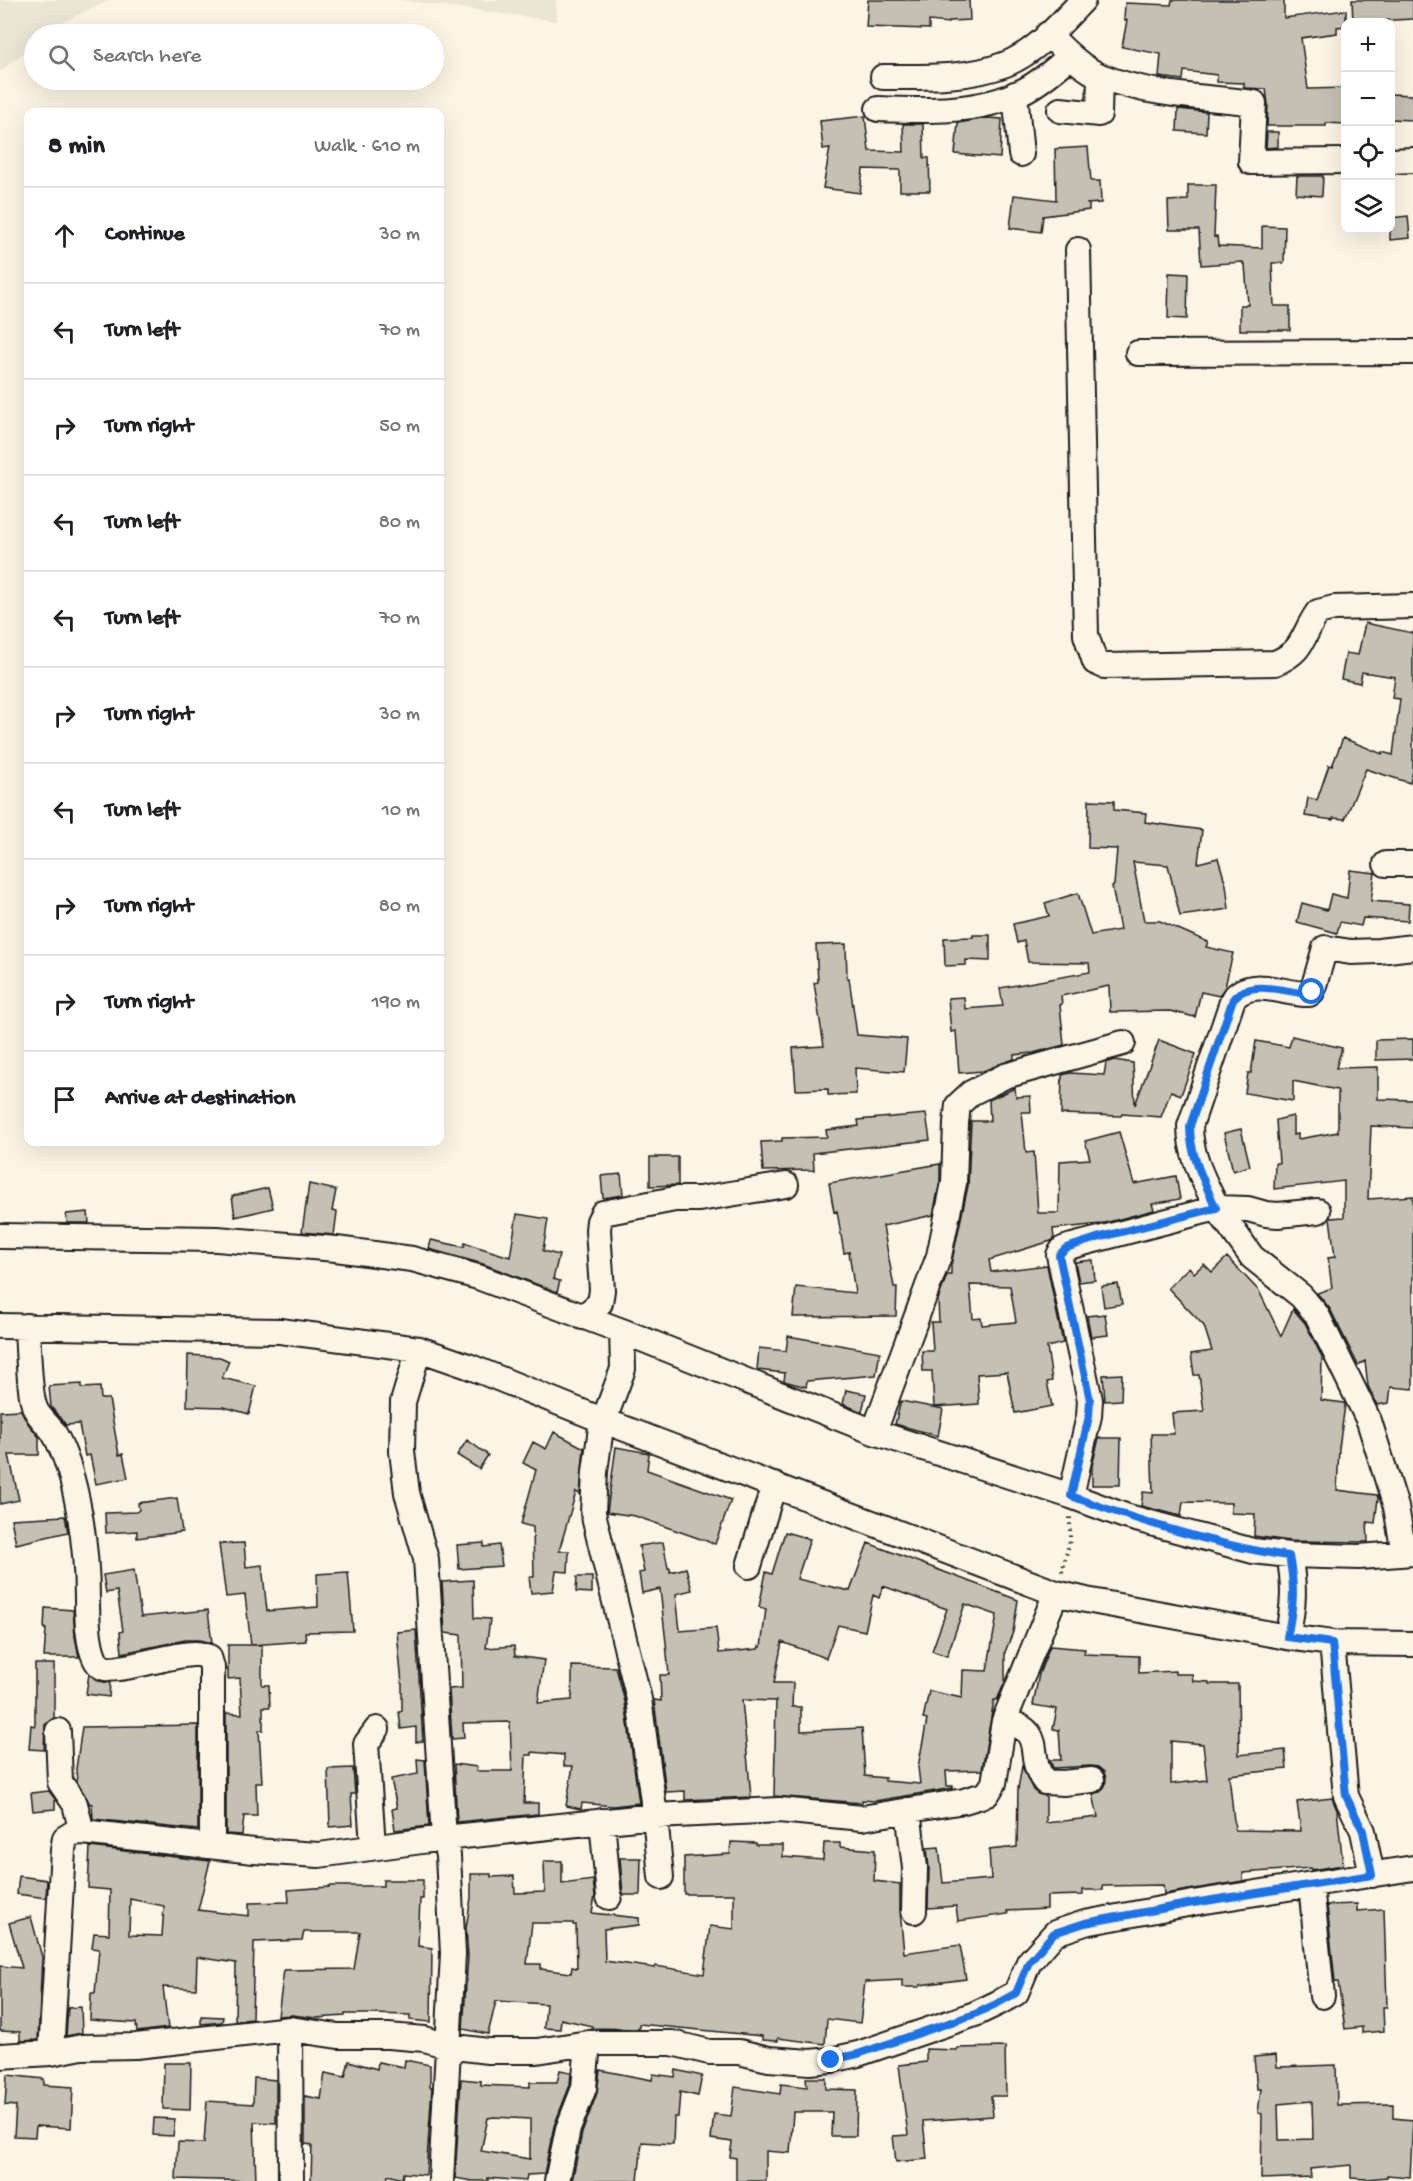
<!DOCTYPE html>
<meta charset="utf-8">
<style>
:root{--surface:#fff;--page:#f2f2f2;--text:#202124;--muted:#757577;--line:#e0e0e0}
body{margin:0;font-family:"Gochi Hand",sans-serif;background:var(--page);color:var(--text)}
.controls{position:absolute;right:18px;top:18px;display:grid;overflow:hidden;border-radius:12px;box-shadow:0 6px 24px #0002}
.controls button{width:54px;height:54px;display:grid;place-items:center;padding:0;border:0;border-bottom:2px solid var(--line);background:var(--surface);color:var(--text);font:30px sans-serif}
.stop{position:absolute;width:18px;height:18px;margin:-14px;border:4px solid #1a73e8;border-radius:50%;background:#fff}
.stop.end{background:#1a73e8;border-color:#fff;box-shadow:0 2px 6px #0008}
.list{margin:0;padding:0;list-style:none}
h2{display:flex;justify-content:space-between;align-items:center;height:78px;margin:0;padding:0 24px;font-size:26px}
h2 small{font-size:20px;font-weight:400;color:var(--muted)}
.list li{display:grid;grid-template-columns:39px 1fr auto;gap:18px;align-items:center;box-sizing:border-box;height:96px;padding:0 24px;border-top:2px solid var(--line)}
.list b{display:block;font-size:22px;white-space:nowrap}
.list em{font-size:20px;font-style:normal;color:var(--muted)}
.icon{flex:none;width:33px;height:33px;fill:none;stroke:currentColor;stroke-width:2;stroke-linecap:round;stroke-linejoin:round}
.map{position:relative;flex:none;width:1413px;height:2181px;overflow:hidden}
.search{position:absolute;background:var(--surface);box-shadow:0 6px 24px #0002;left:24px;top:24px;width:420px;height:66px;display:flex;align-items:center;gap:15px;box-sizing:border-box;padding:0 21px;border-radius:33px;color:var(--muted);font-size:22px}
.panel{position:absolute;background:var(--surface);box-shadow:0 6px 24px #0002;left:24px;top:108px;width:420px;height:1038px;border-radius:12px}
.map>svg:first-child{display:block}
.built{fill:#ebe5d6}
.building{fill:#c4c0b3;stroke:#1c1c1c;stroke-width:1.5;fill-rule:evenodd}
.lines{fill:none;stroke-linecap:round;stroke-linejoin:round}
.minor-casing{stroke:#1c1c1c;stroke-width:28}
.path{stroke:#1c1c1c;stroke-width:4;stroke-dasharray:1.5 4.5;stroke-linecap:butt}
.minor{stroke:#fcf5e5;stroke-width:24}
.route{stroke:#1a73e8;stroke-width:8}
</style>
<div class="map">
<svg width="1413" height="2181" viewBox="0 0 1413 2181">
<rect width="100%" height="100%" fill="#fcf5e5"/>
<filter id="ink" filterUnits="userSpaceOnUse"><feTurbulence type="fractalNoise" baseFrequency=".0167" numOctaves="2"/><feDisplacementMap in="SourceGraphic" scale="12" xChannelSelector="R" yChannelSelector="G"/><feConvolveMatrix kernelMatrix="1 2 1 2 8 2 1 2 1" color-interpolation-filters="sRGB"/></filter>
<g filter="url(#ink)">
<!-- built -->
<path class="built" d="M0 0H110L59 24 46 34H34V44L0 72Z
M399 0H556L557 21Z"/>
<!-- building -->
<path class="building" d="M868 0H969L970 20 949 21V23L929 21V29L866 27Z
M1172 0H1284V18L1346 10V26L1337 27V33L1301 38 1308 89 1346 88V124L1326 123V126H1267L1268 104 1266 89 1244 88V83L1217 82V75L1184 71 1183 80 1159 77 1161 54 1122 47 1127 20H1124L1125 3 1171 5Z
M1352 0H1413V19L1353 22Z
M1390 94 1413 95V120L1390 119Z
M1178 109 1207 112 1206 133 1177 131Z
M865 116 869 151 904 152 903 124H923L924 158H929L930 191H900V170L863 169 860 193 823 188 830 148 823 149 820 121Z
M988 118 1002 119 1000 158 955 154 958 123Z
M1267 132H1278V147L1266 148Z
M1088 147 1091 181H1100L1101 203 1086 204H1089V210L1043 216 1041 232 1010 228 1014 195 1056 200 1055 149Z
M1297 176H1323L1322 196 1296 194Z
M1188 185H1216L1214 237 1217 236 1218 246 1262 248V226L1285 227 1284 263H1272L1274 306H1290V330H1240V305H1248L1245 264H1243V262L1201 265 1199 230H1169L1168 201 1188 200Z
M1408 216 1410 238 1390 240V218Z
M1169 273 1188 274 1187 319 1168 318Z
M1365 623 1413 633V771L1410 783 1366 769 1345 819 1333 818V820L1305 816 1308 798 1317 800 1329 765 1332 766 1343 738 1382 754V752L1393 755 1400 699 1392 698 1395 677 1362 672 1360 683 1341 679 1346 653 1358 655Z
M1089 800 1114 801V810L1146 813 1145 822 1202 830 1198 863 1218 858 1226 885 1229 909 1180 916 1168 865 1133 862 1144 921H1160L1208 942 1206 947 1233 953 1225 987 1219 996 1201 992 1195 1017 1170 1011 1110 1012 1109 986 1061 996 1062 1004 1060 1005 1064 1045 1033 1053 1014 1055V1059L983 1071 959 1073 956 1031 951 1032 948 998 964 997 965 1009 1003 1006 1000 988 1090 972 1089 963 1028 962 1024 941 1017 943 1013 924 1049 916 1045 903 1078 893 1091 935 1120 930 1112 886 1114 885 1117 849 1088 848Z
M1350 870 1375 873 1371 901 1409 904 1408 921 1363 918 1361 926 1340 922 1337 933 1297 922 1302 903 1327 910 1331 894 1347 898Z
M973 935H990V961L966 960V965L945 966 944 938 973 937Z
M846 944 847 978H849L857 1035 907 1039 904 1072 855 1068 856 1094 828 1095V1089L796 1090 793 1048 824 1046 814 983 818 982 816 945Z
M1292 1036 1342 1048 1336 1068 1378 1067V1099L1413 1100V1128L1371 1126 1368 1199 1413 1196V1389L1391 1387 1389 1403 1377 1405 1368 1386 1365 1361 1358 1365 1330 1309 1317 1293 1332 1288 1328 1258 1335 1257 1330 1218 1344 1217V1181L1274 1189 1275 1163H1279L1276 1120 1293 1116V1135L1298 1134V1139L1338 1132V1092L1337 1090 1293 1081V1101L1245 1093 1248 1073H1251L1256 1041 1289 1047Z
M1413 1039V1059L1376 1060V1040Z
M1159 1040 1196 1054 1181 1095 1171 1091 1161 1117 1122 1114 1121 1116 1061 1114 1062 1075 1070 1073 1104 1075 1106 1063 1114 1060 1133 1063 1135 1105Z
M1015 1088 1016 1097 1030 1096 1031 1112H1022L1026 1153 1034 1152 1038 1213H1059L1060 1161 1090 1159 1085 1141 1119 1132 1134 1184 1176 1176 1180 1199 1152 1204 1154 1210 1101 1224 1053 1229 1054 1239 1051 1241 989 1260 991 1272 1047 1265 1063 1343 1047 1347 1052 1381 1047 1382 1052 1406 1015 1413 1007 1372 977 1374 979 1404 934 1407 932 1371H923L922 1351H933L931 1322H939L938 1300 947 1275H951V1265L968 1186 971 1121H990L989 1100ZM970 1285 1010 1286 1016 1322 982 1325 981 1318 973 1319Z
M926 1114 930 1140 813 1153 814 1170 763 1171 761 1142 782 1141V1138L827 1137 826 1130 859 1126 858 1120Z
M1241 1129 1250 1166 1233 1171 1224 1133Z
M650 1157H678V1185L650 1186Z
M940 1164V1181L933 1215 883 1226 894 1287H897L896 1316 793 1317 796 1287 855 1293 849 1252 844 1253 837 1211 834 1212 829 1183Z
M621 1174 623 1195 603 1198 601 1176Z
M309 1184 336 1190 332 1211 337 1212 334 1235 302 1232Z
M268 1188 273 1208 235 1217 232 1196Z
M88 1212 89 1223H67L66 1214Z
M517 1214 548 1219 543 1251 559 1255 553 1279 560 1281 557 1292 483 1264 429 1249 431 1240 464 1247 465 1243 510 1257Z
M1227 1257 1259 1291 1281 1336 1293 1309 1305 1323 1322 1357 1321 1400 1344 1403 1345 1405 1339 1448 1337 1490 1377 1495 1378 1498 1375 1523 1367 1522 1368 1542 1290 1541 1254 1536 1255 1514 1231 1513V1503L1183 1502 1181 1516 1141 1506 1143 1492 1153 1493 1151 1434H1174L1172 1413 1204 1411 1199 1375H1194L1191 1354 1212 1351 1204 1326 1168 1288 1189 1267 1194 1273 1204 1264 1212 1272Z
M1093 1260 1095 1280 1079 1282 1075 1262Z
M1118 1284 1122 1304 1104 1307 1101 1286Z
M1105 1314 1108 1335 1091 1337 1087 1316Z
M788 1336 880 1352 876 1375 807 1381 806 1387 784 1381 785 1373 757 1370 759 1348 786 1351Z
M188 1355 220 1357 229 1361 222 1378 256 1386 249 1414 224 1407 187 1406Z
M1122 1374 1121 1400 1105 1401 1103 1375Z
M82 1384V1388L100 1387 101 1399H109L119 1455 123 1454 128 1478 96 1484 90 1455 85 1456 79 1424 66 1425 51 1407 49 1386Z
M846 1390 866 1394 862 1412 843 1404Z
M901 1401 943 1409 938 1436 895 1424Z
M21 1410 27 1422 39 1437V1455H9L19 1500 0 1504V1411Z
M554 1432 584 1448 580 1494 576 1492 559 1551H569L568 1572 556 1571 553 1591 531 1593 529 1577H534L533 1527 521 1524 536 1470 523 1463 533 1442 546 1449Z
M1099 1438H1121L1120 1485H1092V1466Z
M467 1440 488 1455 479 1469 457 1455Z
M616 1447 649 1453 647 1470 731 1500 715 1544 635 1516 607 1512Z
M177 1498 182 1532 137 1538V1531L106 1533 105 1513 136 1512 139 1510 138 1503Z
M65 1516 68 1532 16 1544 11 1519Z
M785 1532 810 1539 797 1579 850 1591 868 1543 1018 1600 1013 1632 1005 1652V1682L997 1700H994L982 1770 946 1771 947 1786H953V1788L875 1801 862 1800V1803L774 1796 776 1701 742 1700 751 1797 685 1800V1791L666 1792 654 1700 661 1701 660 1675H669L666 1643 660 1589 642 1593 639 1573 644 1572 639 1546 663 1542 668 1568H670V1572L686 1568 692 1590 676 1594 680 1631 716 1628 719 1653 758 1649 759 1646 761 1647 766 1609 759 1607 766 1572 772 1574ZM883 1586 947 1609 932 1651 947 1656 965 1604 997 1615 987 1671 963 1670 962 1698 929 1691 923 1719 927 1720 918 1767 920 1784 885 1781V1778L865 1776 862 1728 801 1731V1707H792L793 1683H774L782 1642 826 1658 838 1625 865 1631 873 1595 879 1598Z
M244 1543 246 1567 262 1565 267 1611 318 1607 317 1574 348 1572 353 1631 305 1632 306 1641 251 1645 245 1595 226 1597 219 1544Z
M484 1543V1547L499 1545 502 1566 459 1569 457 1545Z
M134 1570 141 1617 208 1610 212 1643 200 1640H185L122 1653 120 1632 123 1631 117 1591 106 1593 103 1575Z
M577 1577H592V1593L576 1592Z
M473 1580 474 1618 490 1619 486 1648 514 1646 515 1656 544 1660 538 1703 572 1700V1666L616 1667 625 1702 639 1803 613 1806 582 1803 581 1809 566 1806 573 1766H564V1755L532 1752V1755H526L524 1803H538V1814L457 1822 454 1764 477 1767 476 1771H512L510 1722 463 1723 464 1738 452 1739 449 1689 462 1688 461 1635 445 1633 442 1582Z
M45 1608 73 1610 75 1637 79 1657H44L46 1629H44Z
M416 1630 423 1741 416 1742V1727L401 1729 399 1712 402 1711V1684L397 1632Z
M228 1645H262V1685H269L270 1707H263V1730H259L262 1783H256L257 1816H244L242 1835 226 1834V1713L242 1714 240 1678 228 1679Z
M1050 1646 1085 1649 1084 1654 1139 1656V1673L1175 1671V1674H1192L1193 1681 1209 1682V1684H1238L1239 1755 1285 1750 1287 1769 1229 1775 1235 1830 1301 1831 1297 1802 1332 1798 1337 1810 1343 1865 1311 1870V1868L1243 1873V1881L1164 1894 1163 1885 1103 1886V1890H1083V1895L1047 1896V1909L1007 1911 1008 1914 958 1921 956 1906 928 1908 929 1868 927 1848 939 1847 943 1883 991 1879 989 1850 1017 1847 1018 1789 1022 1766 1033 1790 1038 1794 1046 1796V1823L1098 1817 1093 1794 1100 1792 1105 1786 1106 1779 1104 1772 1098 1767 1091 1766 1053 1768 1050 1760H1061L1059 1730 1053 1729 1057 1709 1033 1705 1039 1674ZM1171 1741 1203 1744 1207 1780 1171 1784Z
M35 1664H54V1718L45 1725 44 1750 29 1749 31 1725 35 1726Z
M89 1674 98 1681 110 1683 109 1697 86 1694Z
M198 1725V1830L93 1819 92 1804H90L77 1782 76 1769 82 1727Z
M417 1759 425 1760 429 1826 395 1830 392 1809 397 1808 391 1779 418 1774Z
M353 1768 355 1794H351L353 1825 330 1827 328 1769Z
M49 1791 55 1799V1809L33 1811 31 1793Z
M731 1842 756 1843V1845H783V1857L823 1860 824 1843H840V1847L875 1850 874 1881 900 1884V1911L904 1953 960 1945 966 1979 920 1985V1987H902V1980L865 1982 860 2023 827 2019 825 2044 778 2038V2041L762 2040V2036L639 2024V2029L592 2028V2026L561 2019 560 2029 544 2028 546 2004 496 2001 488 2034 463 2029 468 1956 466 1928 471 1898V1874H491V1877L514 1876 515 1893 545 1892 544 1861H562V1884L593 1880 595 1896 592 1913 639 1918V1925L604 1929 605 1961 655 1968 656 1966 704 1974 710 1926 734 1929V1894H684V1857L730 1854ZM532 1923H573V1925H576L577 1968 572 1967 571 1973 541 1969V1964H527Z
M90 1847 210 1861 198 1910 249 1916V1903L289 1902 288 1890 329 1887V1886H383V1880H423V1899H420L418 1946 432 1948 431 2022 410 2020V2015L370 2014H345V2016L316 2018 292 2015 278 2016 284 1970 354 1969 360 1932H304L302 1940 254 1942 252 2019 235 2021 236 1963 197 1957 196 1989 163 1987 168 2028 137 2032 136 2023 90 2020 91 1993H95L99 1949 92 1948 94 1933 109 1934 110 1890 88 1888ZM130 1899 164 1906 162 1936 129 1935Z
M620 1858H641L640 1895H623Z
M19 1876 47 1880 46 1898 17 1894Z
M1357 1904V1911L1384 1909 1387 2007H1383L1384 2031 1362 2033V2027L1345 2029 1338 1982H1335L1327 1905Z
M31 1917 42 1957 38 2040 20 2041V2032L0 2031V1966L22 1968 9 1923Z
M81 2007 82 2033 66 2036 68 2008Z
M201 2016 223 2017 222 2022 201 2024Z
M1005 2047 1006 2096H991L993 2116 923 2121 927 2159 896 2162 893 2136 908 2135 899 2065 926 2062V2049L957 2050V2048Z
M1276 2055 1277 2067 1336 2065 1337 2105 1393 2104V2118L1413 2120 1410 2177 1387 2175V2177L1367 2179 1351 2178V2165L1310 2169 1311 2177 1261 2179 1262 2114 1258 2113 1261 2089H1257L1254 2057ZM1312 2101 1313 2139 1279 2140 1278 2104Z
M405 2060 430 2065V2087H432L426 2175 403 2173 402 2179 388 2175 387 2181H311L312 2145 305 2144V2096L321 2099 325 2073 345 2077 349 2061 377 2069 378 2062 404 2067Z
M164 2063H191L190 2110 163 2109Z
M560 2070 571 2072 570 2085 554 2126 544 2174 527 2175 526 2181 488 2178V2181H472L455 2178 461 2079 481 2081V2085L530 2087V2082H557ZM494 2117 530 2119V2159L481 2151 488 2118Z
M600 2070 652 2080 653 2074 675 2077 676 2070 702 2076 698 2096 680 2092 678 2117H674L673 2144 642 2142 638 2181H572L582 2133 597 2093Z
M7 2075 44 2079V2085L73 2087 71 2128 36 2126 35 2137 14 2136 16 2106 5 2105Z
M254 2078 276 2080V2123L254 2122 256 2181 176 2179 178 2142 204 2143 207 2101 253 2104Z
M806 2078H826V2089L857 2090 856 2136H831L832 2112H793L790 2153 766 2151V2181H736V2158L730 2157 732 2142 711 2139 714 2114 731 2116 735 2087 780 2094 781 2084 807 2087Z
M154 2118 175 2119 173 2136 153 2135Z"/>
<g class="lines">
<defs>
<path id="minor" d="M1048 34C1063 49 1083 70 1103 77 1148 95 1205 97 1254 103L1251 162 1346 161
M883 77C924 77 967 79 1006 64 1036 52 1061 23 1083 0
M1015 94 1021 154
M878 109C924 111 981 113 1023 91 1040 83 1056 68 1071 56
M1060 110 1099 114 1100 77
M1390 161 1413 160
M1078 250 1086 635 1095 662 1104 666 1275 663C1305 651 1301 636 1318 612L1334 608 1413 606
M1138 353 1413 352
M1386 864H1413
M1318 1211 1278 1215 1266 1214 1248 1209 1217 1208C1204 1181 1190 1156 1190 1126L1233 999C1251 976 1285 995 1309 994L1312 992 1325 948 1351 952 1379 951 1413 947
M0 1236 217 1239 336 1249 412 1259 478 1277 622 1331 874 1432 1071 1496 1125 1516 1253 1551 1289 1555 1359 1557 1413 1553
M583 1317 600 1303 602 1290 598 1230 599 1221 603 1213 675 1199H699L786 1185
M0 1326 280 1331 419 1349 468 1366 602 1420 1056 1593 1086 1600 1287 1637 1332 1643 1413 1644
M27 1326C28 1344 29 1394 35 1408 38 1417 49 1425 54 1433 78 1475 87 1550 87 1598 87 1614 87 1658 102 1667 115 1675 176 1652 196 1654 200 1654 205 1656 209 1657L212 1667V1846
M622 1331 623 1369 608 1409 602 1420 595 1472 593 1513 639 1699 655 1816 661 1877
M419 1349 403 1402 402 1451 407 1493 426 1559 444 1838 448 1856 453 1954 441 2181
M874 1432 939 1256 954 1183 956 1123 958 1105 971 1093 1005 1076 1123 1043
M1071 1496 1089 1416 1090 1400 1059 1255 1063 1249 1072 1246 1217 1208 1252 1257 1301 1296 1317 1315 1369 1421 1396 1507 1404 1553
M749 1566 774 1485
M1287 1637C1294 1606 1295 1586 1289 1555
M1332 1643 1346 1796 1363 1831 1372 1875
M1004 1721C1049 1731 1024 1757 1045 1782L1063 1783 1092 1780
M58 1731 60 1782 75 1804 82 1832
M908 1810 915 1868 914 1911
M602 1821 609 1897
M373 1846 366 1744 377 1729
M1311 1885 1322 1996
M290 2029 291 2181
M51 2053 63 1850 65 1838 73 1833 82 1832 254 1851 319 1855 444 1838 655 1816 779 1810 862 1818 964 1801 987 1794 994 1783 1004 1721 1056 1593
M0 2056 51 2053 82 2047 136 2046 290 2029 338 2036H388L425 2039 447 2046 488 2051H537L588 2043H672L709 2052H739L769 2059 810 2062 831 2060 858 2054 975 2014 998 2003 1016 1993 1029 1962 1055 1933 1085 1923 1193 1903 1413 1868
M557 2181 568 2129 584 2088 588 2043"/>
</defs>
<!-- minor casing -->
<use href="#minor" class="minor-casing"/>
<!-- path -->
<path class="path" d="M1062 1572 1070 1540V1517"/>
<!-- minor -->
<use href="#minor" class="minor"/>
</g>
</g>
<g class="lines" filter="url(#ink)">
<!-- route -->
<path class="route" d="M831 2060 858 2054 975 2014 998 2003 1016 1993 1029 1962 1054 1933 1085 1923 1193 1903 1372 1875 1363 1831 1346 1796 1332 1643 1287 1637C1294 1606 1295 1586 1289 1556 1216 1546 1139 1521 1071 1496L1089 1416 1090 1400 1059 1255 1066 1248 1097 1238 1216 1208C1204 1181 1190 1156 1190 1126L1233 999C1249 979 1284 991 1306 994L1312 992"/>
</g>
</svg>
<div class="controls">
<button>+</button>
<button>−</button>
<button><svg class="icon" aria-label="locate" viewBox="0 0 24 24"><circle cx="12" cy="12" r="6"/><path d="M12 2v4M12 18v4M2 12h4M18 12h4"/></svg></button>
<button><svg class="icon" aria-label="layers" viewBox="0 0 24 24"><path d="M12 4l9 5-9 5-9-5zM3 14l9 5 9-5"/></svg></button>
</div>
<div class="stop" style="left:1312px;top:992px"></div>
<div class="stop end" style="left:831px;top:2060px"></div>
<div class="search"><svg class="icon" aria-label="search" viewBox="0 0 24 24"><circle cx="10" cy="10" r="6"/><path d="M15 15l6 6"/></svg>Search here</div>
<section class="panel">
<h2>8 min<small>Walk · 610 m</small></h2>
<ul class="list">
<li><svg class="icon" aria-label="ahead" viewBox="0 0 24 24"><path d="M12 20V5M6 11l6-6 6 6"/></svg><div><b>Continue</b></div><em>30 m</em></li>
<li><svg class="icon" aria-label="left" viewBox="0 0 24 24"><path d="M17 20v-9H6M10 6l-5 5 5 5"/></svg><div><b>Turn left</b></div><em>70 m</em></li>
<li><svg class="icon" aria-label="right" viewBox="0 0 24 24"><path d="M7 20v-9h11M14 6l5 5-5 5"/></svg><div><b>Turn right</b></div><em>50 m</em></li>
<li><svg class="icon" aria-label="left" viewBox="0 0 24 24"><path d="M17 20v-9H6M10 6l-5 5 5 5"/></svg><div><b>Turn left</b></div><em>80 m</em></li>
<li><svg class="icon" aria-label="left" viewBox="0 0 24 24"><path d="M17 20v-9H6M10 6l-5 5 5 5"/></svg><div><b>Turn left</b></div><em>70 m</em></li>
<li><svg class="icon" aria-label="right" viewBox="0 0 24 24"><path d="M7 20v-9h11M14 6l5 5-5 5"/></svg><div><b>Turn right</b></div><em>30 m</em></li>
<li><svg class="icon" aria-label="left" viewBox="0 0 24 24"><path d="M17 20v-9H6M10 6l-5 5 5 5"/></svg><div><b>Turn left</b></div><em>10 m</em></li>
<li><svg class="icon" aria-label="right" viewBox="0 0 24 24"><path d="M7 20v-9h11M14 6l5 5-5 5"/></svg><div><b>Turn right</b></div><em>80 m</em></li>
<li><svg class="icon" aria-label="right" viewBox="0 0 24 24"><path d="M7 20v-9h11M14 6l5 5-5 5"/></svg><div><b>Turn right</b></div><em>190 m</em></li>
<li><svg class="icon" aria-label="arrive" viewBox="0 0 24 24"><path d="M6 21V4h12l-3 4 3 4H6"/></svg><div><b>Arrive at destination</b></div></li>
</ul>
</section>
</div>
